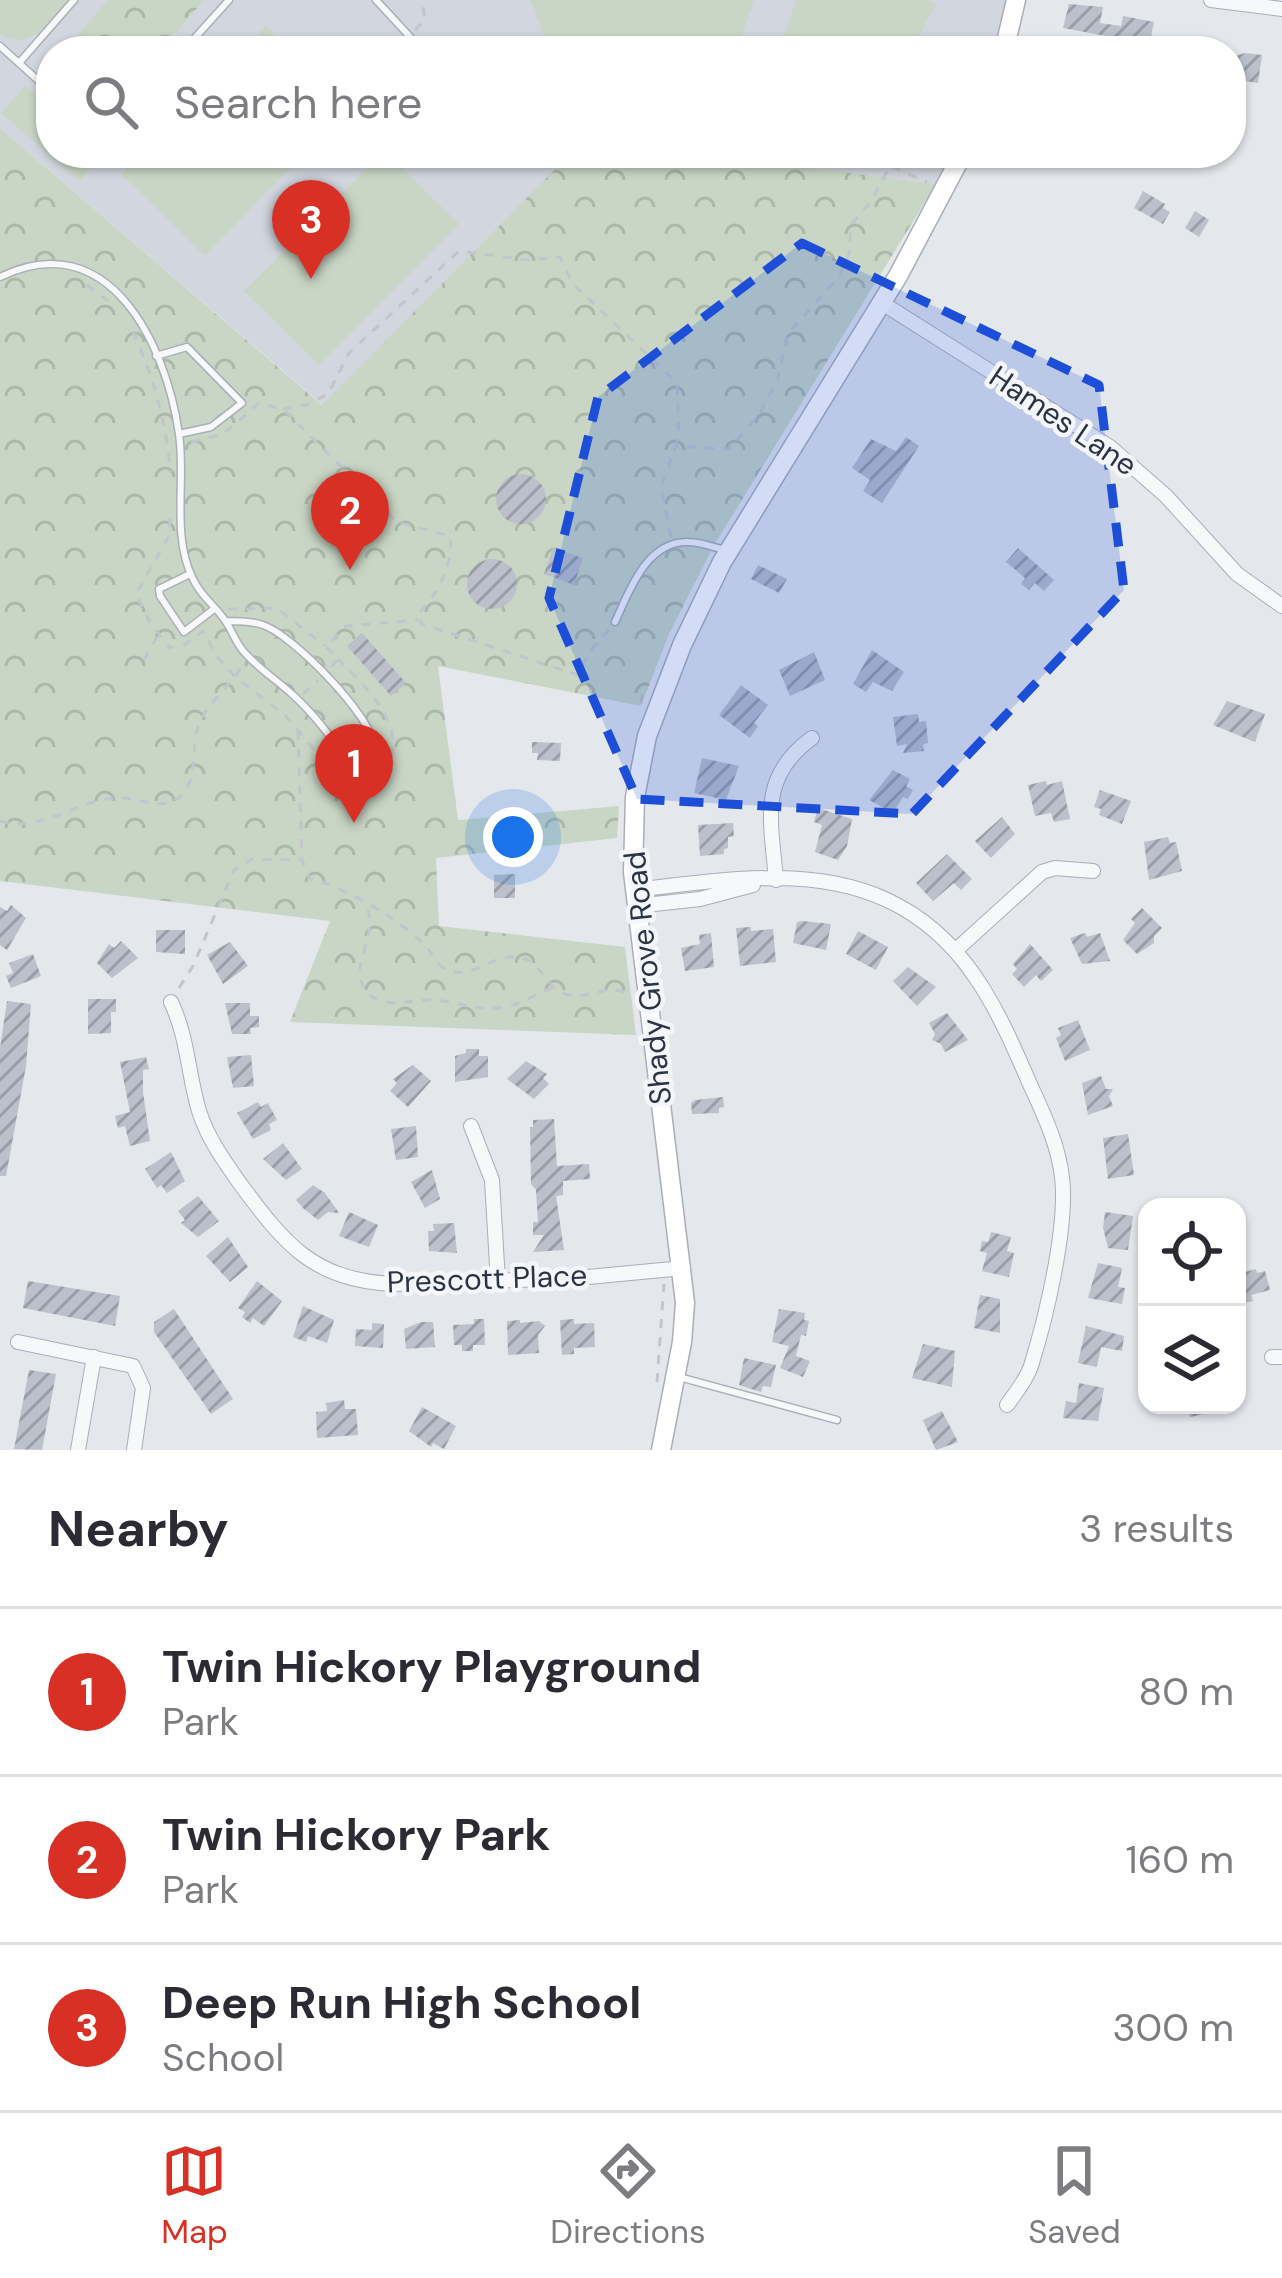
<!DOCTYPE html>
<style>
:root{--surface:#fff;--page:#f7f7f7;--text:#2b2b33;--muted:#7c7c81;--line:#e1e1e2;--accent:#d93025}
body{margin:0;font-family:"DM Sans",sans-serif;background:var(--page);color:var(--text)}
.controls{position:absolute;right:36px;bottom:36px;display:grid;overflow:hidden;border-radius:24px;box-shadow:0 3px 9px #0004}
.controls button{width:108px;height:108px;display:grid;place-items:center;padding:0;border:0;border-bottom:3px solid var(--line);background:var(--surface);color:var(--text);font:60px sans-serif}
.you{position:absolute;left:513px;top:837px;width:42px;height:42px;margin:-30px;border:9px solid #fff;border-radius:50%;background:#1a73e8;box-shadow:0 0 0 18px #1a73e833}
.badge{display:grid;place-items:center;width:78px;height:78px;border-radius:50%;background:var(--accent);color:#fff;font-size:39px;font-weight:700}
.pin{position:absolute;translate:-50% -99px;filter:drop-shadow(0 3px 6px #0008)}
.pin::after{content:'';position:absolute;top:63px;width:42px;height:36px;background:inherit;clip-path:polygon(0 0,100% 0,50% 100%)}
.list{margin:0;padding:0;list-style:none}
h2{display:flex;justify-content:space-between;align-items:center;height:156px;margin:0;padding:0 48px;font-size:51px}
h2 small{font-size:39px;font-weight:400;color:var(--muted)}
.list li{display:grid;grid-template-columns:78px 1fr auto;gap:36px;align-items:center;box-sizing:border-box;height:168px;padding:0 48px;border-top:3px solid var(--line)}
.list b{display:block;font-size:45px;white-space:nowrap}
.list p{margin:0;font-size:39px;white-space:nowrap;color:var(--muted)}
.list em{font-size:39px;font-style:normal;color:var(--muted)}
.icon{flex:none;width:66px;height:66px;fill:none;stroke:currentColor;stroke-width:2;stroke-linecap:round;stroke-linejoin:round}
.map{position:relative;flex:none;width:1282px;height:1450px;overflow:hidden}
.search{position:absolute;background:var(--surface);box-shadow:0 3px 9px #0004;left:36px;right:36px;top:36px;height:132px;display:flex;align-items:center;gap:30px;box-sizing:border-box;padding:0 42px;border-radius:48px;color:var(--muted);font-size:45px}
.sheet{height:660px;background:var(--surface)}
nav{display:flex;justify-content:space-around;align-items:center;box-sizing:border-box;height:168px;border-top:3px solid var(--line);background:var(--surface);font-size:33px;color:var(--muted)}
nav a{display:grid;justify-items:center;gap:6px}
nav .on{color:var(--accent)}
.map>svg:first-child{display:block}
.built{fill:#d2d6de}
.grass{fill:#c9d6c5}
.park{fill:url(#park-crowns)}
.building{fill:url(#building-hatch)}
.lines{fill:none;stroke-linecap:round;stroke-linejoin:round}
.service-casing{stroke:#a9aeb7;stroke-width:9}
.minor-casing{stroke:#a9aeb7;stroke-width:16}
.secondary-casing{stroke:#a9aeb7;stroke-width:21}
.path{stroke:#c2c5cb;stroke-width:3;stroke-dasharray:9 9;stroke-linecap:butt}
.service{stroke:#f7f8fa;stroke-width:6}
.minor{stroke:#f7f8fa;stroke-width:14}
.secondary{stroke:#fff;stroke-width:18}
.marked{fill:#1d4ed8;fill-opacity:0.2;stroke:#1d4ed8;stroke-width:9;stroke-dasharray:24 15;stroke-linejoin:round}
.labels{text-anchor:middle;stroke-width:9;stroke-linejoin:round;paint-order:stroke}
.street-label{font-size:30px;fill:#2b3445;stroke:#f4f6f9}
</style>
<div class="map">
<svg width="1282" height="1450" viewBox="0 0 1282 1450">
<defs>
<pattern id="park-crowns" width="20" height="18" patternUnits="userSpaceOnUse" patternTransform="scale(3)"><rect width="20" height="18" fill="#c9d6c5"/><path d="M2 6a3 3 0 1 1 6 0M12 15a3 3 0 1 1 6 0" fill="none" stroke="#adb8ab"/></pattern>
<pattern id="building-hatch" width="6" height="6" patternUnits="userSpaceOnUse" patternTransform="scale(3)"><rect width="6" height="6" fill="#bbc0ca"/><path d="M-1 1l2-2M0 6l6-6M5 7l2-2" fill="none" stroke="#989da6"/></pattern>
</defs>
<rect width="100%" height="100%" fill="#e4e7ec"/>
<!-- built -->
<path class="built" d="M0 0H1017L999 51H51V153H571L323 405 0 128Z
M693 153H951L936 184Z"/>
<!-- grass -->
<path class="grass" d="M0 0H68C48 22 31 53 0 34Z
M531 0H754L737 51H549Z
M796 0H929L936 5 910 51H783L782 42Z
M266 26 291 51H242Z
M25 86 51 109V153L102 155 80 181 1 113Z
M142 153H305L205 256 121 174Z
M382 153H387L459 224 319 365 244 291Z"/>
<!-- park -->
<path class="park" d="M108 0H204L159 51H63Z
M0 128 322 405 571 153H693L936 184 713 547 669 634 641 706 438 666 458 820 619 806 617 838 436 858 439 926 625 947 636 1035 290 1022 330 921 0 881Z"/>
<!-- building -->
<path class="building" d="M1069 4 1103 7 1100 23 1121 26 1123 16 1154 22 1148 51 1120 48 1122 39 1063 28Z
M1172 38 1208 47V51H1169Z
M1245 53 1262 55 1258 83 1231 79V57Z
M1143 191 1165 204 1163 208 1170 212 1163 224 1134 208Z
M1195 211 1209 220 1199 237 1185 228Z
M906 437 919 446 882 503 863 491 870 480 852 468 871 439 896 451Z
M496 499a25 25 0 1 1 50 0a25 25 0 1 1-50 0Z
M553 548 583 558 574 585 544 574Z
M1018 548 1054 580 1044 591 1035 583 1029 590 1021 584 1025 578 1006 562Z
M467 584a25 25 0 1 1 50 0a25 25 0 1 1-50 0Z
M758 565 787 579 779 593 751 579Z
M362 633 406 683 391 696 347 646Z
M872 650 904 672 892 691 873 682 866 692 853 684Z
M814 652 825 680 790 696 779 670Z
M741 685 768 705 754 723 758 726 750 738 719 715Z
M1227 701 1265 714 1255 742 1213 725Z
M918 714 919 722 926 721 928 743 923 744 924 751 903 753 907 744 897 746 893 717Z
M532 742 561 743 560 761 537 760 538 753H532Z
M702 758 739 766 726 800 694 793Z
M893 770 910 779 906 786 913 790 908 799 903 797 893 813 869 800Z
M1046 781 1047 785 1062 781 1070 819 1054 822 1051 813 1035 816 1028 785Z
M1100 790 1131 801 1122 824 1099 815 1101 809 1094 807Z
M818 808 852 819 847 846 838 860 815 852 822 825 814 822Z
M1002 817 1015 834 991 858 975 841Z
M733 823 734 836 728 837V848L724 849V854L700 856 698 825Z
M1168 837 1170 843 1176 842 1182 871 1149 880 1144 842Z
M947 854 972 879 961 890 954 883 933 901 916 883Z
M515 874V898H494V875Z
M11 905 26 918 7 950 0 945V907L7 911Z
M1142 908 1162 928 1154 936V943L1137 954 1123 940 1135 923 1131 919Z
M803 921 831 924 826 950 793 943 797 922Z
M751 927V931L773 929 776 962 740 966 736 928Z
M156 930H185V954L156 952Z
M858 931 888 947 876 970 846 954Z
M711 933 714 967 685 971 681 948 700 944 699 935Z
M1085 933 1087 937 1100 933 1110 961 1082 964 1070 938Z
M121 941 138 958 112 978 97 963 109 944 114 948Z
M230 942 248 966 223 984 207 955Z
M1030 944 1053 970 1041 981 1036 975 1024 987 1012 974 1017 969 1013 964Z
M33 954 41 976 11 988 6 976 13 973 9 963Z
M908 967 936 987 917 1006 893 981Z
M88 999H116V1012H111V1033L88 1034Z
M7 1001 31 1004 26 1066 6 1176H0V1048Z
M225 1003H250V1016H259V1027L250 1028 251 1034H232Z
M947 1013 968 1040 945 1052 941 1044 932 1040 935 1034 929 1023Z
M1078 1020 1090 1050 1065 1061 1056 1038 1061 1035 1058 1028Z
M466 1049H479V1056H488V1077L455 1082V1056L466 1053Z
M251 1055 254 1086 233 1088 227 1057Z
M146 1057 149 1069 143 1070V1092L150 1141 130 1146 125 1126 118 1128 115 1116 130 1112 120 1062Z
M526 1061 547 1074 543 1078 549 1084 534 1099 507 1079Z
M413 1065 431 1081 408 1107 390 1091 397 1083 393 1079Z
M1101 1076 1106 1089H1113L1109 1096 1113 1106 1088 1115 1082 1083Z
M723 1097 724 1107 719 1108V1113L692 1114 691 1103 695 1100Z
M258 1102 261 1107 268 1103 277 1120 269 1124 271 1130 253 1139 237 1113Z
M554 1119 557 1166 589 1164 590 1179 563 1181V1195L556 1196 564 1250 533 1252 544 1235H533V1222H538L536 1190 531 1184 530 1127H533V1120Z
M416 1126 418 1157 396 1160 391 1129Z
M1128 1134 1134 1175 1108 1179 1103 1138Z
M283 1143 302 1169 286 1180 263 1159Z
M171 1152 185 1181 167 1193 161 1185 157 1188 145 1169Z
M432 1170 440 1199 425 1208 411 1182Z
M313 1185 325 1193 339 1213 328 1212 318 1220 304 1209 296 1200Z
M198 1196 219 1221 198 1237 181 1223 185 1220 178 1211Z
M349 1212 378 1225 369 1247 339 1236Z
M1105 1212 1133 1216 1128 1250 1108 1248 1103 1228Z
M454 1223 457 1253 429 1251 428 1231H434L433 1224Z
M991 1232 1011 1237 1007 1251 1014 1253 1009 1277 982 1271 987 1253 980 1251 982 1241 988 1242Z
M228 1237 248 1267 230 1282 206 1256Z
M1098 1263 1122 1268 1118 1287 1125 1288 1122 1304 1088 1298Z
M1256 1269 1257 1273 1265 1271 1270 1290 1251 1295 1253 1301 1239 1304 1237 1274Z
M28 1281 120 1296 115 1326 23 1308Z
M257 1281 282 1301 264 1326 253 1318 250 1323 242 1317 245 1312 238 1308Z
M980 1295 1000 1299V1333L974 1328Z
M303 1306 334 1320 327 1343 308 1336 306 1342 293 1337Z
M174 1309 233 1399 211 1414 154 1332V1322Z
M779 1309 805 1313 804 1320 809 1321 806 1336 801 1335 796 1356 810 1361 803 1377 780 1368 789 1346 772 1342Z
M474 1319H484L485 1345H473V1351H462V1345H454L453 1325 474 1324Z
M574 1319V1324L594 1323 595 1347 574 1348V1354L562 1355 560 1320Z
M520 1320V1323L539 1321 545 1326 538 1335 539 1353 508 1355 507 1321Z
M421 1322H433L435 1347 406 1349 404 1329Z
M372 1323 384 1324 383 1348 355 1346 356 1329 372 1330Z
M1086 1326 1124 1336 1122 1351 1101 1347 1097 1367 1078 1363Z
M923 1344 955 1351 952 1387 912 1378Z
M744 1358 776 1365 771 1387 763 1386 761 1392 739 1385Z
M29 1370 56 1374 42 1450 14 1449Z
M1079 1383 1104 1388 1098 1421 1063 1418 1066 1401 1076 1403Z
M344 1400 345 1409H356L358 1435 317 1438 316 1412 327 1411 326 1403Z
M1188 1405H1223V1410L1190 1417Z
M422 1407 456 1426 444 1449 433 1443 431 1447 409 1431Z
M942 1411 958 1442 936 1450 923 1420Z"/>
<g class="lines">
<defs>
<path id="service" d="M376 0 413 40
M0 46 51 92
M183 51 229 0
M19 63 74 0
M0 277C109 224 166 344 179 434 186 481 171 535 193 579 201 597 216 606 226 622 233 632 236 644 245 653 259 669 278 681 293 695 314 714 330 736 346 758L354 763 369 759 375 748C373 717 293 635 263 625 252 621 237 621 226 621
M156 356 187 347 242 403 211 427 179 434
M190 574 159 589 160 596 184 632 214 609
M615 622C629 592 646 541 688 542 700 542 713 547 725 550
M679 1377 837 1420"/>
<path id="minor" d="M1211 0 1282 9
M882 303 1110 447 1166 496 1237 574 1282 606
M776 880C771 820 758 777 812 738
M634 890C716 881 810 864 887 900 965 936 997 1008 1029 1082 1043 1113 1058 1143 1062 1177 1068 1226 1046 1318 1031 1366 1026 1381 1016 1392 1007 1405
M636 906 700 899 753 885
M956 950 1042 872 1055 868 1093 871
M171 1002C188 1038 188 1074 199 1111 208 1139 224 1161 241 1185 285 1244 312 1279 391 1284L578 1278 683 1268
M471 1126 492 1180 498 1282
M18 1342 133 1366 143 1388 134 1450
M1272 1357H1282
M78 1450 94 1357"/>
<path id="secondary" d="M1004 51 1016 0
M661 1450 682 1342 685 1303 633 872 635 797 647 736 682 645 722 562 898 276 963 153"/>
</defs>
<!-- service casing -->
<use href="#service" class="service-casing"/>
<!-- minor casing -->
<use href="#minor" class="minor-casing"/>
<!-- secondary casing -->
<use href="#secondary" class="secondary-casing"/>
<!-- path -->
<path class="path" d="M415 30 425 20 422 0
M49 53 51 55
M87 285 108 301
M133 332C153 376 167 423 170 472
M283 409 309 404 328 394 349 353 459 251 528 260 560 257 572 283 677 383 679 435 676 446 729 449 759 415 778 378 788 334 840 275 849 254 851 224 870 203 890 166 927 182
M191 442 223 434 259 403 283 409 397 522 450 536C454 566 437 595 417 615L422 624 578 675 589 652 610 629
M170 518 169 536 136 594 150 623 170 648 184 645 203 631 217 657 236 678 284 714 334 773 346 779 366 778 390 761C405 721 364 686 338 659
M671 537 661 487 675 448
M228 609 277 608 325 646
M144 660 158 635
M331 667 338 659 326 647 346 626 418 620
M303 694 318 680
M641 703 643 687
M298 731 302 860 310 879C344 886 398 919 423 943 432 951 436 966 447 970 468 979 489 959 509 957 543 953 542 990 569 995 591 1000 602 983 632 994
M0 821C44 833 77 799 118 798 141 797 162 813 181 796 202 775 187 740 203 716 214 697 232 684 243 664
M368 909C375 940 354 962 361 981 372 1015 412 998 436 1000 463 1003 483 1013 510 1006 525 1001 540 993 554 987
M179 988 193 966 234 870 252 859 300 860
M657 1382 664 1284"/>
<!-- service -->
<use href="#service" class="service"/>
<!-- minor -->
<use href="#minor" class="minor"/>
<!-- secondary -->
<use href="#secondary" class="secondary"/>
</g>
<!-- marked area -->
<path class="marked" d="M802 243 1099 385 1124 590 912 814 637 799 549 598 598 397Z"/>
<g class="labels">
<!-- street labels -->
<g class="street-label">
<text transform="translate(1063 421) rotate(34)" y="10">Hames Lane</text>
<text transform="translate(648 978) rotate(-96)" y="10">Shady Grove Road</text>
<text transform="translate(487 1279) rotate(-2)" y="10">Prescott Place</text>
</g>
</g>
</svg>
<div class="controls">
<button><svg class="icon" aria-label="locate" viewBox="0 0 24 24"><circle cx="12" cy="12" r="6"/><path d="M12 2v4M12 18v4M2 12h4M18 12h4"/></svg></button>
<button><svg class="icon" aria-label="layers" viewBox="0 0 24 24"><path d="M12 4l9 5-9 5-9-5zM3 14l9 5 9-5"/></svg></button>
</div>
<div class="you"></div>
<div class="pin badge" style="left:354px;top:823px">1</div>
<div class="pin badge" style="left:350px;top:570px">2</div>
<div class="pin badge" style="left:311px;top:279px">3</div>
<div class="search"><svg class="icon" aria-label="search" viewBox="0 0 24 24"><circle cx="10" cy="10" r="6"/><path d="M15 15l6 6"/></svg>Search here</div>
</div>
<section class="sheet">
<h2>Nearby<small>3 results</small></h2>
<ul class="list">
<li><span class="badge">1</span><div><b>Twin Hickory Playground</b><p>Park</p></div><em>80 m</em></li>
<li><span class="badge">2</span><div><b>Twin Hickory Park</b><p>Park</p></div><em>160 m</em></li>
<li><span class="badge">3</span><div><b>Deep Run High School</b><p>School</p></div><em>300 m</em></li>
</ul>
</section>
<nav>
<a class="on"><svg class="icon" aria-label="map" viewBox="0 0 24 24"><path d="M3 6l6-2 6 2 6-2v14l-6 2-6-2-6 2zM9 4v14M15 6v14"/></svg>Map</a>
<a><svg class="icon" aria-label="directions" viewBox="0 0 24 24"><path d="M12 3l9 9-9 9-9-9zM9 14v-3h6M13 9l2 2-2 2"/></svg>Directions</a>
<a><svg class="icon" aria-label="saved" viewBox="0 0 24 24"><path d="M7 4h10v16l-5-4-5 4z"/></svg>Saved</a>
</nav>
